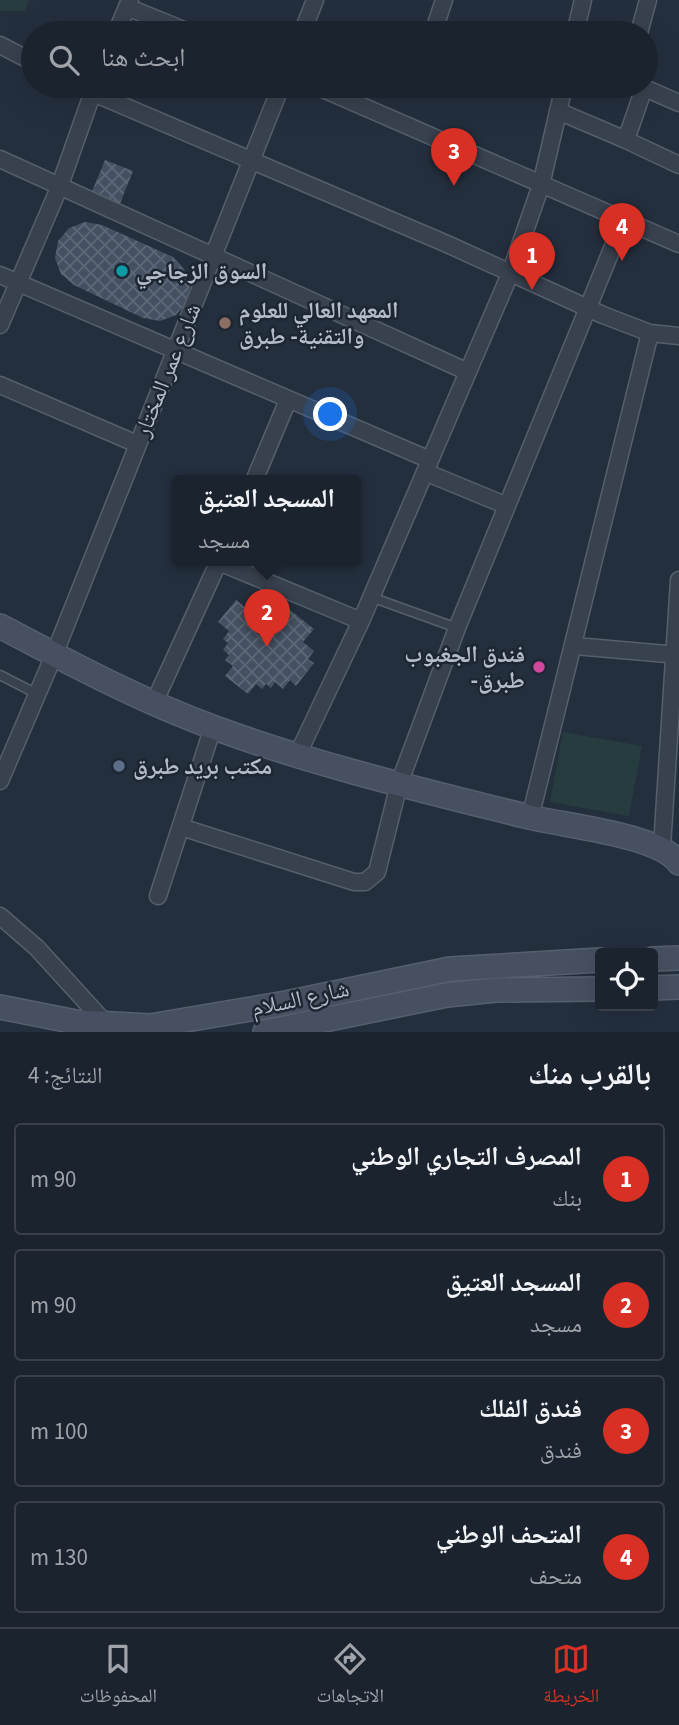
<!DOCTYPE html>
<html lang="ar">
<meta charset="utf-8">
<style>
:root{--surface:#1b232e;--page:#242b36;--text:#f1f3f6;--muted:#a0a4aa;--line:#39404a;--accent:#d93025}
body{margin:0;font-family:"Source Sans 3","Noto Naskh Arabic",sans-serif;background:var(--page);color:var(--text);direction:rtl}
.controls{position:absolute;right:21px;bottom:21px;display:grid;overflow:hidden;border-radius:7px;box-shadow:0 7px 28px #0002}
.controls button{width:63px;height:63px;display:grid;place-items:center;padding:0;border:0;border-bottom:2px solid var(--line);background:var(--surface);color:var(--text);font:35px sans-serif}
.you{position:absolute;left:331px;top:415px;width:24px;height:24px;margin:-18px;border:5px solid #fff;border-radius:50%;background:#1a73e8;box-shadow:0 0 0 10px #1a73e833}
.badge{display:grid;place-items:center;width:46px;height:46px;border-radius:50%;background:var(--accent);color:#fff;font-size:23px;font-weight:700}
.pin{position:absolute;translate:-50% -58px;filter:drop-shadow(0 2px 4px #0008)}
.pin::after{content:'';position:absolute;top:37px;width:24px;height:21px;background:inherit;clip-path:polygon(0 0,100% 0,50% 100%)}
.popup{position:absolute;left:172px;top:475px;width:189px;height:91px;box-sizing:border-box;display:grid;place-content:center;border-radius:7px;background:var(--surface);filter:drop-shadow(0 2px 5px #0005);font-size:23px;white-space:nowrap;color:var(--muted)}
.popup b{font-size:26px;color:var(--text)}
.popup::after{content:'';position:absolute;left:50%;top:100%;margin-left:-14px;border:14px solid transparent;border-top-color:var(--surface)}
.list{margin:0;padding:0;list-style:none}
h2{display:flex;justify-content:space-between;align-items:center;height:91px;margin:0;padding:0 28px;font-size:30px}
h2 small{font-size:23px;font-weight:400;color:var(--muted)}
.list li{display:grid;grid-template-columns:46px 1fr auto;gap:21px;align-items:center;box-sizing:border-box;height:112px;margin:0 14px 14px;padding:0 14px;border:2px solid var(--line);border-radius:7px}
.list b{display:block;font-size:26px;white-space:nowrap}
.list p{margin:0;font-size:23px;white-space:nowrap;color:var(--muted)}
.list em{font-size:23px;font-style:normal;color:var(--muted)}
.icon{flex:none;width:38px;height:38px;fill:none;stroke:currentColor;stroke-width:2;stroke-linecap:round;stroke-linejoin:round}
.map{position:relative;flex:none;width:679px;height:1032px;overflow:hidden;direction:ltr}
.search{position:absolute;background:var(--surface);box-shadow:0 7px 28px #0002;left:21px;right:21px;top:21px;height:77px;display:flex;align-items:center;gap:18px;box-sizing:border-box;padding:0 24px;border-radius:38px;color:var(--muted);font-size:26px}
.sheet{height:595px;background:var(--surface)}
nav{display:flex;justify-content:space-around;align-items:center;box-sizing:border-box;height:98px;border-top:2px solid var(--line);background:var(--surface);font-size:19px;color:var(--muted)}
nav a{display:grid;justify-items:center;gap:4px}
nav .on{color:var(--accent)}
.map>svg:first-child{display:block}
.green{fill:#263c3f}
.building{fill:url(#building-cross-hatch)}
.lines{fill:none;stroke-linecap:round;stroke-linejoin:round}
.lane-casing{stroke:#565f6c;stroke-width:11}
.street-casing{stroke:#565f6c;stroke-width:19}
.secondary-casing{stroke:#565f6c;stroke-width:26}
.lane{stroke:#38414e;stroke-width:8}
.street{stroke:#38414e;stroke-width:16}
.secondary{stroke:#465061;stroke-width:23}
.culture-dot{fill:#0f9aa8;stroke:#1d2633;stroke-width:2.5}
.education-dot{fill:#8d6e63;stroke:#1d2633;stroke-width:2.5}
.hotel-dot{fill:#d1479c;stroke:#1d2633;stroke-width:2.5}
.service-dot{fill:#5c6f8a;stroke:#1d2633;stroke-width:2.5}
.labels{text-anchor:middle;stroke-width:5;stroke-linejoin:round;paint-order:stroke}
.poi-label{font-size:23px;font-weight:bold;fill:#b4bcc9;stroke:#1d2633;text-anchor:start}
.street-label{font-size:23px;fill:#b4bcc9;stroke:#1d2633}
</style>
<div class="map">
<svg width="679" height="1032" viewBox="0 0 679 1032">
<defs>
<pattern id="building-cross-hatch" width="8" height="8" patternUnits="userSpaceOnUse" patternTransform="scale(1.75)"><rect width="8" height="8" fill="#455162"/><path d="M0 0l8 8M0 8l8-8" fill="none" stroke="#5d6877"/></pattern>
</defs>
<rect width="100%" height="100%" fill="#242f3e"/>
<!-- green -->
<path class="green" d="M0 0H29L25 11H0Z
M563 732 642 746 629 816 550 802Z"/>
<!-- building -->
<path class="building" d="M105 160 133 171 119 206 91 194Z
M85 222 102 225 173 257 184 269 190 285 187 302 176 315 160 321 143 318 74 285 61 274 55 258 58 241 69 228Z
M275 598 314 629 303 642 314 651 308 659 314 663 296 686 290 680 283 689 275 682 271 688 266 684 262 689 256 684 248 694 225 676 233 666 225 660 229 655 223 650 228 643 223 639 229 631 218 622 236 600 246 608 252 601 265 611Z"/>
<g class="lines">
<defs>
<path id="lane" d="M371 597 457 628
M0 675 37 694"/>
<path id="street" d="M127 7 191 33
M436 24 444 0
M116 33 130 0
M302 33 315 0
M575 33 583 0
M639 33 648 0
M0 45 33 62
M77 86 447 244 603 315 650 333 679 336
M316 86 679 244
M640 86 679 103
M558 111 626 140 644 88
M626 140 679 165
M0 159 468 372
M0 275 430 460
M0 325 59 188 95 86
M0 385 137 444
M425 472 505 505
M254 481 288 400
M219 562 361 621
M575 646 679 655
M154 703 219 561
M297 756 361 621 510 274 541 185 564 86
M0 781 54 655 281 86
M530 818 650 333
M181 827 354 882H365L377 872 399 784 457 628 623 222
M662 847 679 580
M158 896 213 727
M0 916 37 948 107 1025"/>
<path id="secondary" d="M0 626C70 663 141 701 215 728 316 765 421 790 525 816 563 826 658 834 679 863
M653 959 679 958
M653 988 679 987
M0 1007 76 1022 150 1026 286 1003 450 969 600 960
M265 1032 447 995 496 990 600 989"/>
</defs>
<!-- lane casing -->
<use href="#lane" class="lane-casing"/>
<!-- street casing -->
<use href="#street" class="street-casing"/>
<!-- secondary casing -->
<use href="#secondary" class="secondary-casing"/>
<!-- lane -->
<use href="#lane" class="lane"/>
<!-- street -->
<use href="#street" class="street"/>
<!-- secondary -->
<use href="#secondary" class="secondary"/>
</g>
<!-- markers -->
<circle class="culture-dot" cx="122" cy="271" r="7"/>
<circle class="education-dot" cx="225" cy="323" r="7"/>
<circle class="hotel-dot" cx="539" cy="667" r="7"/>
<circle class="service-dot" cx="119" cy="766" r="7"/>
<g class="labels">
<!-- poi labels -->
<g class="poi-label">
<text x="136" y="279">السوق الزجاجي</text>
<text x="239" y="318">المعهد العالي للعلوم<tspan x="239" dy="26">والتقنية- طبرق</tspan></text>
<text x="525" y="662" text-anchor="end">فندق الجغبوب<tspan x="525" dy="26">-طبرق</tspan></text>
<text x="133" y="774">مكتب بريد طبرق</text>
</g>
<!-- street labels -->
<g class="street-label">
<text transform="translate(167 370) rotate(-68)" y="8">شارع عمر المختار</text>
<text transform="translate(300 998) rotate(-12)" y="8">شارع السلام</text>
</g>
</g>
</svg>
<div class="controls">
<button><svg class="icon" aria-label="locate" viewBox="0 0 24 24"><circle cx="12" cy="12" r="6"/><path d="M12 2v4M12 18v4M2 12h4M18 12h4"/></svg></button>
</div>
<div class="you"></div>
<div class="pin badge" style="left:532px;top:290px">1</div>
<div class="pin badge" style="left:267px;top:647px">2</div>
<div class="popup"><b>المسجد العتيق</b>مسجد</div>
<div class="pin badge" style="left:454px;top:186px">3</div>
<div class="pin badge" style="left:622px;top:261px">4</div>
<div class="search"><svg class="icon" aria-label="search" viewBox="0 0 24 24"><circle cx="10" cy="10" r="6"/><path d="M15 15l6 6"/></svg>ابحث هنا</div>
</div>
<section class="sheet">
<h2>بالقرب منك<small>النتائج: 4</small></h2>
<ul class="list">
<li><span class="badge">1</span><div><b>المصرف التجاري الوطني</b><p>بنك</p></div><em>90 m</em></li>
<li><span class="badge">2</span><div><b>المسجد العتيق</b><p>مسجد</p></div><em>90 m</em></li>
<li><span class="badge">3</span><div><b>فندق الفلك</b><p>فندق</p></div><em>100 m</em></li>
<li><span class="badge">4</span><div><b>المتحف الوطني</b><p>متحف</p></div><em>130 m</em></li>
</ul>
</section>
<nav>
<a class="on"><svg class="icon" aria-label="map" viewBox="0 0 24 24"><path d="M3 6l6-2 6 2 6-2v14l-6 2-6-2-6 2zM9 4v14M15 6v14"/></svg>الخريطة</a>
<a><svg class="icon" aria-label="directions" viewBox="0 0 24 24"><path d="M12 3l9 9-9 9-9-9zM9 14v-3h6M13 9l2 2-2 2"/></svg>الاتجاهات</a>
<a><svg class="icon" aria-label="saved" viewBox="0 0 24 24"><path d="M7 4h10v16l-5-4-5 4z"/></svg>المحفوظات</a>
</nav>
